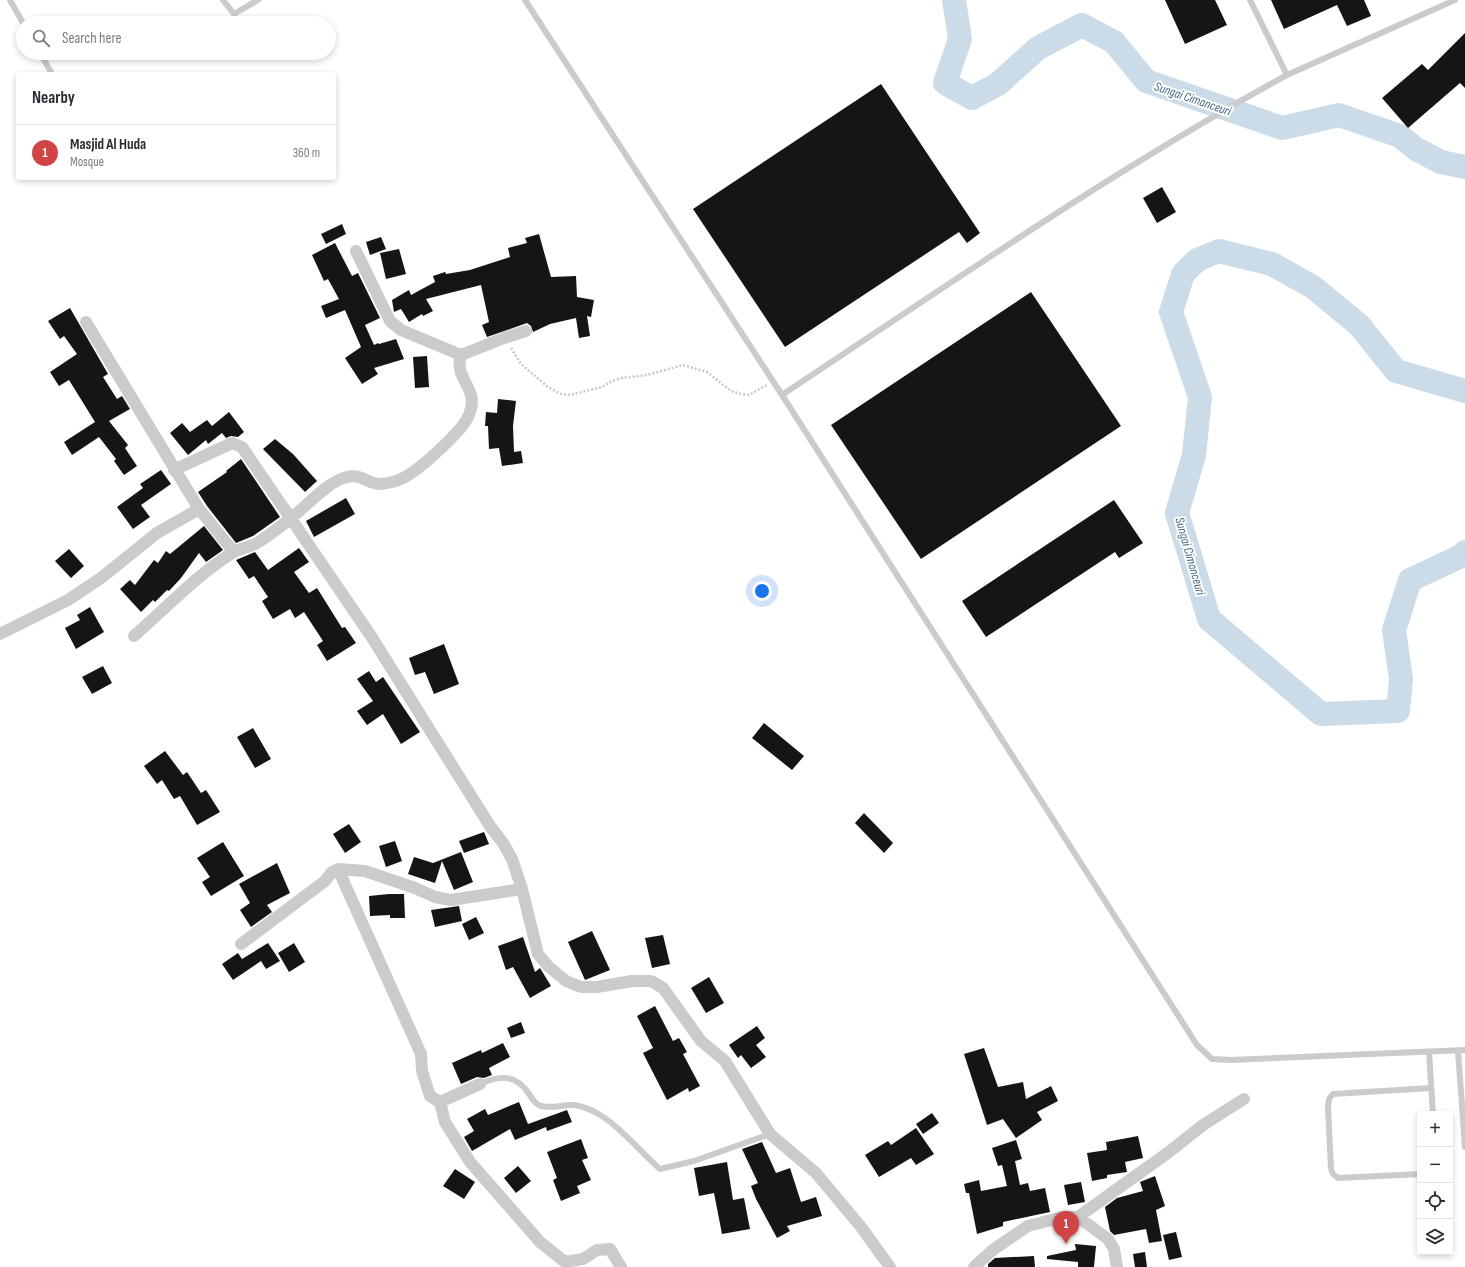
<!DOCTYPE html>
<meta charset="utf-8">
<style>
:root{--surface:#fff;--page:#f7f7f7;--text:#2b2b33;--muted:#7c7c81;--line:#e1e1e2;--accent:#d14445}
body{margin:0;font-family:"Sofia Sans Condensed",sans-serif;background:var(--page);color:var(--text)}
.controls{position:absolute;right:12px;bottom:12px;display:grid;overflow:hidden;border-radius:4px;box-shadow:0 2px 6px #0003}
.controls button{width:36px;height:36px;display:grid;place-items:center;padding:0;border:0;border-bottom:1px solid var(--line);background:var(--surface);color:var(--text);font:20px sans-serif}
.you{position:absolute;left:762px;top:591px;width:14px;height:14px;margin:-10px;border:3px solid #fff;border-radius:50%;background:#1a73e8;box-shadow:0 0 0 6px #1a73e833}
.badge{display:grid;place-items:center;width:26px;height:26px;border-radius:50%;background:var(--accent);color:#fff;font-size:13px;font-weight:700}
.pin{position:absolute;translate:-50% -33px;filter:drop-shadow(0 1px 2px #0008)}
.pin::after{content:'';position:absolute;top:21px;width:14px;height:12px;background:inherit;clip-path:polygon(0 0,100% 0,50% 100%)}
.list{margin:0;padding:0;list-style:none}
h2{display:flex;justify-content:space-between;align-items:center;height:52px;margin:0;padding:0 16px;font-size:17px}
h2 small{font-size:13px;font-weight:400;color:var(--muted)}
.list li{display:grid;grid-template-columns:26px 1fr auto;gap:12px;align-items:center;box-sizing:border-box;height:56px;padding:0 16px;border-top:1px solid var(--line)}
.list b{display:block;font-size:15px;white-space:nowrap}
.list p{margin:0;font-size:13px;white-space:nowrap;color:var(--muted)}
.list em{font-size:13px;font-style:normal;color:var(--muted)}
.icon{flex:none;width:22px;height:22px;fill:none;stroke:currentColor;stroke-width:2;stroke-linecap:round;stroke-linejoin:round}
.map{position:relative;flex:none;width:1465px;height:1267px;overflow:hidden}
.search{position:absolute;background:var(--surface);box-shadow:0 2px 6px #0003;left:16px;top:16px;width:320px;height:44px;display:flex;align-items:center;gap:10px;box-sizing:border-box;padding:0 14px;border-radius:22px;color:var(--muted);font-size:15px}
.panel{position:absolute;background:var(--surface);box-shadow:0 2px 6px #0003;left:16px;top:72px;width:320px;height:108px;border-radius:4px}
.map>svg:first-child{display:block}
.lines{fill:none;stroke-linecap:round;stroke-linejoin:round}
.river{stroke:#cbdbe7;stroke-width:24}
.building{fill:#151515}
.path{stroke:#c8c8c8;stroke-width:2.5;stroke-dasharray:2 2;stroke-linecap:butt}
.service{stroke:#cbcbcb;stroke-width:6}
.minor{stroke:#cbcbcb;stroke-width:12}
.labels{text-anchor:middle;stroke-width:4;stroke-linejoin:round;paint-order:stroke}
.water-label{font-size:13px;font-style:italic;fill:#456986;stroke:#fff}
</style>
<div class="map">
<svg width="1465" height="1267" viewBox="0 0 1465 1267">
<rect width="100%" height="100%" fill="#fff"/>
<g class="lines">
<!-- river -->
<path class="river" d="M954 0 960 39 945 83 972 98 998 84 1038 48 1082 25 1114 42 1146 81 1282 128 1339 115 1400 136 1416 149 1441 162 1465 167
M1465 391 1396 371 1359 325 1313 287 1272 264 1219 251 1197 260 1183 274 1171 312 1200 397 1194 455 1177 513 1209 619 1321 714 1398 711 1401 679 1394 630 1410 580 1461 556 1465 552"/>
</g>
<!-- building -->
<path class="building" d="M1165 0H1215L1227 25 1185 44Z
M1271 0H1364L1371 16 1347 26 1337 5 1284 29Z
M1465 33V88L1460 83 1408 128 1382 98 1422 64 1428 70Z
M881 84 980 233 967 243 959 232 785 347 693 209Z
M1162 187 1176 212 1157 223 1143 198Z
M342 224 346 234 326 244 321 234Z
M539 234 551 277 576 276 577 297 594 300 591 317 587 316 590 336 579 338 576 318 550 324 533 332 531 326 527 323 487 337 482 325 489 322 481 285 426 299 433 311 423 316 422 314 409 322 401 309 394 312 392 300 409 290 411 295 435 282 433 276 445 272 446 274 470 270 510 257 508 248 527 243 525 238Z
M381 237 386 249 370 255 366 242Z
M335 243 352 276 358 273 380 318 365 325 374 345 378 343 379 344 396 339 404 359 374 368 378 374 362 384 345 358 361 347 345 310 326 318 321 306 339 299 328 279 324 281 312 255Z
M399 249 406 274 386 279 380 253Z
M1031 292 1121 426 921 559 831 425Z
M70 308 108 374 103 377 117 399 122 396 130 409 109 421 128 445 125 448 137 466 124 475 114 461 116 459 99 437 72 455 64 442 95 422 69 380 59 386 50 372 77 354 64 336 60 339 48 321Z
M427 356 429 387 415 388 413 357Z
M498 399 516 401 513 426 514 452 521 451 523 463 502 466 499 448 489 449 488 426H485L486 412 497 413Z
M229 412 244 432 238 437 231 436 226 438 222 433 208 444 206 440 188 455 170 433 182 423 190 432 207 420 212 426Z
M275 439 293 454 317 481 305 492 263 449Z
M241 459 280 517 253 536 236 543 207 506 198 492 227 472 226 471Z
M161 470 171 484 141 505 150 517 133 529 117 507 143 488 140 484Z
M346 498 355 514 314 537 306 521Z
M1114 500 1143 543 1119 558 1115 552 986 637 962 601Z
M204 526 223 550 206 562 199 553 181 578 169 591 167 590 155 602 153 600 141 612 120 589 130 580 135 585 154 560 158 563 166 551 170 554Z
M299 548 309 562 294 572 309 593 317 588 342 628 345 627 356 643 327 661 317 645 323 641 304 612 295 618 290 609 273 619 262 601 268 597 254 576 249 579 236 560 255 552 268 570Z
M69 549 84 566 71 578 55 561Z
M90 607 104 632 76 649 65 628 80 620 77 615Z
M444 644 459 684 434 694 425 672 415 675 409 658Z
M103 666 112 683 92 694 82 677Z
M369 671 376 682 383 677 420 732 401 744 383 714 367 725 357 711 373 701 357 679Z
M764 723 804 756 792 770 752 738Z
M253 728 271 759 255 768 237 737Z
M165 751 183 775 187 772 201 793 206 790 220 812 197 825 180 796 174 799 162 780 157 784 144 766Z
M864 813 893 843 884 853 855 823Z
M349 824 361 842 345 853 333 834Z
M484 832 489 844 464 853 459 841Z
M395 841 402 861 386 867 379 846Z
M223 842 244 876 211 896 202 882 210 877 197 858Z
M461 852 473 882 454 890 442 861 435 883 408 874 414 857 433 863Z
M277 863 290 893 267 905 272 912 251 927 240 910 250 903 239 884Z
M389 894H404L405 918H390V915L370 916 369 896Z
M459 906 462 921 435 927 431 910Z
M476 917 484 933 469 940 462 924Z
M592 931 610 970 585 980 568 942Z
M663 935 670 964 652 968 645 938Z
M523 937 535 972 540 968 551 986 530 998 513 967 506 970 498 946Z
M268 943 280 961 266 969 261 961 233 980 222 964 238 953 242 959Z
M294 943 305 962 289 972 278 953Z
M709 977 724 1003 706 1013 691 988Z
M655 1006 673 1041 679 1038 687 1052 683 1054 700 1086 689 1092 688 1088 667 1100 643 1053 653 1048 637 1016Z
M521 1022 525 1033 511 1038 507 1028Z
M757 1026 765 1038 756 1045 766 1057 751 1068 741 1055 738 1058 729 1045Z
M503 1043 510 1057 489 1068 492 1075 484 1078 477 1077 461 1084 452 1063 481 1050 482 1053Z
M984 1048 998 1087 1023 1082 1026 1099 1051 1086 1058 1101 1037 1112 1042 1120 1016 1138 1003 1119 987 1125 964 1054Z
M519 1102 528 1124 567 1110 572 1122 547 1131 546 1127 515 1140 510 1129 472 1151 464 1137 474 1131 467 1119 485 1109 488 1115Z
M932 1113 939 1123 923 1134 916 1124Z
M916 1128 934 1154 916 1165 911 1158 879 1177 865 1155 888 1141 891 1145Z
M1138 1136 1143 1158 1125 1162 1127 1172 1107 1175V1178L1092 1181 1087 1153 1107 1150 1106 1142Z
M581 1139 588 1158 582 1160 591 1180 577 1186 580 1193 561 1201 553 1180 557 1178 547 1152Z
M1016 1140 1022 1159 1015 1161 1020 1185 1028 1183 1030 1191 1045 1188 1050 1212 1003 1222V1226L977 1234 969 1193H966L964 1184 979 1180 981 1191 1007 1186 1002 1165 998 1166 992 1148Z
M762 1142 776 1173 790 1168 801 1202 816 1197 822 1216 787 1226 790 1231 777 1238 756 1199 751 1186 758 1183 742 1149Z
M727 1162 733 1200 744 1198 750 1229 722 1234 714 1193 699 1196 694 1168Z
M518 1166 531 1181 516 1193 504 1178Z
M455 1169 475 1182 464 1199 443 1186Z
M1155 1176 1165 1206 1156 1210 1162 1241 1149 1243 1146 1229 1114 1235 1110 1231 1105 1207 1117 1198 1143 1191 1140 1182Z
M1081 1182 1085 1202 1068 1205 1064 1185Z
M1176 1232 1182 1257 1169 1260 1163 1235Z
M1075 1244 1096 1246 1094 1267H1078V1262L1047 1259V1256L1076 1250Z
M1145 1252 1147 1267H1135L1133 1254Z
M1034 1256 1035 1267H988V1264L995 1258Z"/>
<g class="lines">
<!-- path -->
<path class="path" d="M511 348 521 364 548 387 561 394 570 395 602 387 612 381 621 378 647 375 683 365 707 372 731 391 741 394 749 395 767 385"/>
<!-- service -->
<path class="service" d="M10 0 23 23
M223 0 234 14 258 0
M525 0 782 395 1197 1045 1212 1059 1231 1060 1465 1050
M1250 0 1287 75 1455 0
M40 53 52 74
M782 395C948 285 1112 171 1287 75
M1458 1051 1465 1147
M1429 1052 1433 1114
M480 1084C500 1075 516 1074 529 1094 532 1098 535 1105 541 1106 552 1109 564 1104 575 1105 610 1111 634 1147 660 1169L694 1161 770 1134
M1420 1174 1338 1178 1333 1174 1331 1169 1328 1107 1329 1099 1333 1094 1431 1088"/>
<!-- minor -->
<path class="minor" d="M356 251 390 321 401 330 461 355
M174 470 232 443 242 447 371 636 490 826 503 843 512 859 522 889 538 954 548 966 566 981 581 987H597L632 981H651L663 988 701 1041 725 1061 770 1134 816 1173 861 1227 890 1267
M199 509 234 552
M0 634 68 600 101 578 157 533 199 509 86 322
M134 636C165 609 200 572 234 552 241 548 250 547 257 543 268 536 280 527 291 518 307 506 328 481 347 477 360 473 368 484 381 484 391 483 402 480 410 474 424 465 461 432 468 417 482 388 453 381 461 355L504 338 526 331
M338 869 421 1054 422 1071 430 1096 440 1102 480 1084
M241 944 325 881 332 872 338 869 365 871 415 888 435 897 451 900 522 889
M440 1102 445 1122 470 1162 540 1242 565 1262 583 1259 597 1250 610 1249 621 1267
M1078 1217 1169 1152 1203 1125 1244 1099
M974 1267 994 1249 1028 1226 1063 1217H1078L1108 1239 1114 1249 1117 1267"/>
</g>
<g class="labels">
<!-- water labels -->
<g class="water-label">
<text transform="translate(1193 98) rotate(19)" y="5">Sungai Cimanceuri</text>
<text transform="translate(1191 556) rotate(74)" y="5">Sungai Cimanceuri</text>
</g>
</g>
</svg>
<div class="controls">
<button>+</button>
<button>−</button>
<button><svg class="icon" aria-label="locate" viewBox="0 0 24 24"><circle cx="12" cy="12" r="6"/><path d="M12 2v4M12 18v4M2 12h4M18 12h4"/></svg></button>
<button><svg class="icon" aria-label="layers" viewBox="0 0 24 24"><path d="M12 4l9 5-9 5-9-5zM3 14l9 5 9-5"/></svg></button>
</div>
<div class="you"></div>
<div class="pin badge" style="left:1066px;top:1244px">1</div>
<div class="search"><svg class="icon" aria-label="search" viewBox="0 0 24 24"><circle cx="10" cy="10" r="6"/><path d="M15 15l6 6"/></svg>Search here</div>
<section class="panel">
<h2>Nearby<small></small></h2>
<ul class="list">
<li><span class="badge">1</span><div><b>Masjid Al Huda</b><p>Mosque</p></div><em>360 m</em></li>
</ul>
</section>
</div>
